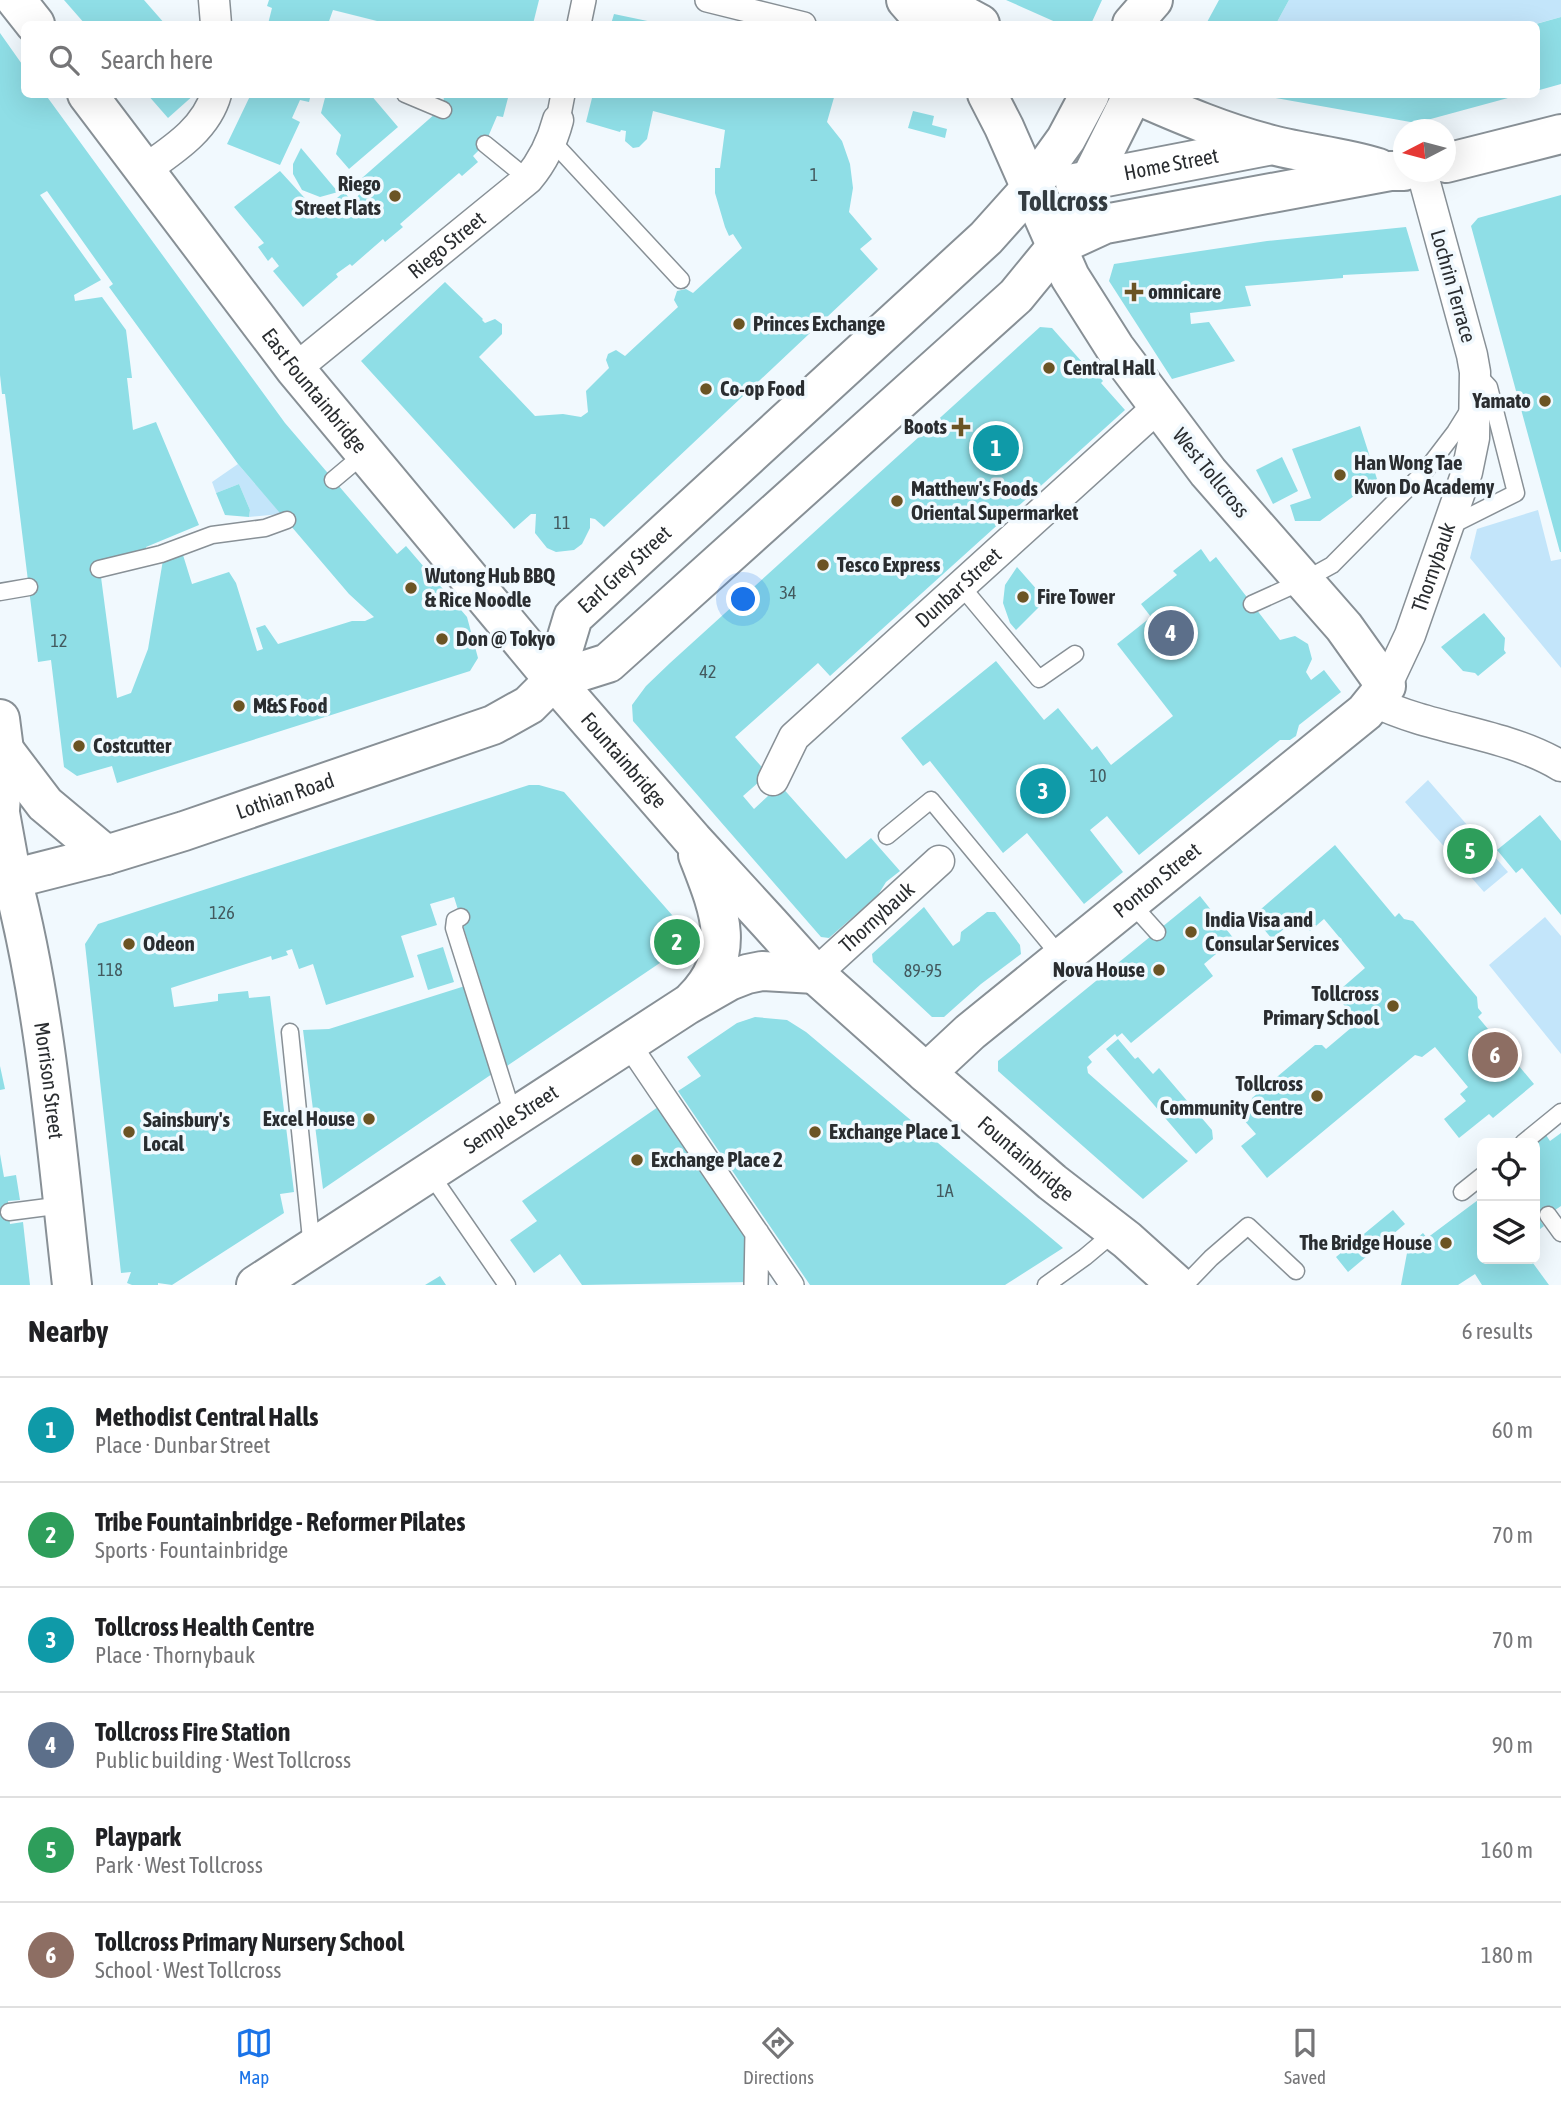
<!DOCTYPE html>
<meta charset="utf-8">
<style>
:root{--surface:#fff;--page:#f6f6f6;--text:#202124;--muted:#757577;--line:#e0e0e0;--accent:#1a73e8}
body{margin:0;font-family:"Asap Condensed",sans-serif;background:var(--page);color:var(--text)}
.controls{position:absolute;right:21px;bottom:21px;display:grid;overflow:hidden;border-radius:10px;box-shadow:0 7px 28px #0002}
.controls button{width:63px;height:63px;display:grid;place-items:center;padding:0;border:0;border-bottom:2px solid var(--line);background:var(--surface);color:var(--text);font:35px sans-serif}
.compass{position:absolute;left:1393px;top:119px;width:63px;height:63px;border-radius:50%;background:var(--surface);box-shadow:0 7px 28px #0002;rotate:264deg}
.you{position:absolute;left:744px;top:600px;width:24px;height:24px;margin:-18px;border:5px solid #fff;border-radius:50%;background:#1a73e8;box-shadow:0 0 0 10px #1a73e833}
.badge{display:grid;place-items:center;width:46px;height:46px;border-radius:50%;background:var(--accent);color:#fff;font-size:23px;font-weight:700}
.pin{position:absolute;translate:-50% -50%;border:4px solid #fff;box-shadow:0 2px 7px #0006}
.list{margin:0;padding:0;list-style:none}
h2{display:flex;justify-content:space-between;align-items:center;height:91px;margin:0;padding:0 28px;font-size:30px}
h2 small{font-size:23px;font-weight:400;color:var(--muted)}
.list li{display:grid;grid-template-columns:46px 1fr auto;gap:21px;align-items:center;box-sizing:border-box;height:105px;padding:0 28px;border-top:2px solid var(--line)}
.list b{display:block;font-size:26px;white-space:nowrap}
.list p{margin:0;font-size:23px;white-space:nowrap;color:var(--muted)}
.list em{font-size:23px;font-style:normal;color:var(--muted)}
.icon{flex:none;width:38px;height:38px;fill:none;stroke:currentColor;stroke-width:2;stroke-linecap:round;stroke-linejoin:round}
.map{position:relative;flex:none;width:1561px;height:1285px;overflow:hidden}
.search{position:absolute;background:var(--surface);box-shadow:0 7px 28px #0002;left:21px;right:21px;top:21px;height:77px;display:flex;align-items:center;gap:18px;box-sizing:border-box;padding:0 24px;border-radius:10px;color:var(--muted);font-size:26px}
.sheet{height:721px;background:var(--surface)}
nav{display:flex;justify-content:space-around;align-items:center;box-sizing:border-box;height:98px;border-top:2px solid var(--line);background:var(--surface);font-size:19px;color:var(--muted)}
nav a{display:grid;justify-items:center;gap:4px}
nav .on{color:var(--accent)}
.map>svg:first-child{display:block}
.green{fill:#c3e5fa}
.building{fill:#8fdee6;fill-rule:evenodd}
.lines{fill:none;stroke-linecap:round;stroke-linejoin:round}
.service-casing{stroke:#889096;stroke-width:19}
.pedestrian-casing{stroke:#889096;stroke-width:26}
.minor-casing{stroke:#889096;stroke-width:33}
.tertiary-casing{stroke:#889096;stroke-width:42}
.secondary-casing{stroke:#889096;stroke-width:42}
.primary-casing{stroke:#889096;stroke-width:42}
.service{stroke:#fff;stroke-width:16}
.pedestrian{stroke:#fff;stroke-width:23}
.minor{stroke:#fff;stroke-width:30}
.tertiary{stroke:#fff;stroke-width:38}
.secondary{stroke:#fff;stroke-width:38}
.primary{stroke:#fff;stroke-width:38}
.poi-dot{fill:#6b5424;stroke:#f1f9fe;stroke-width:2.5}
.labels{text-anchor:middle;stroke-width:7;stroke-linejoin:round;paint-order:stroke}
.number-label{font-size:18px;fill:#43595e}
.street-label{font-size:21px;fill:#2a2d30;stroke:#f1f9fe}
.poi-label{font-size:21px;font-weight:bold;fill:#2a2d30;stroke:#f1f9fe;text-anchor:start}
.district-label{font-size:28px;font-weight:bold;fill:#343c41;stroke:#f1f9fe}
</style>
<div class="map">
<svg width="1561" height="1285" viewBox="0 0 1561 1285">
<rect width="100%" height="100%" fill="#f1f9fe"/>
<!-- green -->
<path class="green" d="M1289 0H1561V17L1535 24H1273L1277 22Z
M238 464 281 514 249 517 250 510 239 484 216 493 212 482Z
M1538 510 1551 561 1561 559V668L1470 558 1477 529Z
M1428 780 1508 872 1484 892 1405 802Z
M1545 917 1561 936V1054L1489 965Z"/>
<!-- building -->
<path class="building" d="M64 0H144L165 24H85Z
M269 0H539L533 24H389L333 10 328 24H268L272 8 267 6Z
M1006 0H1102L1091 24H1060Z
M1219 0H1289L1277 22 1273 24H1206Z
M614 14 657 23 656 24H611Z
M1561 17V84L1536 91V24Z
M0 33 24 67V94H45L285 423 397 554 406 546 467 617 478 658 470 671 117 783 112 766 77 776 64 767 51 660 38 662 5 394H2L0 375ZM47 191 113 284 109 287 238 464 349 594 374 617 365 621H352L278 644 265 625 256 628 263 649 257 651 236 583 229 572 192 584 183 555 163 560 148 649 131 693 117 698 99 562 147 550 146 547 199 525 156 422 133 430 127 378H132L126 330 102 297 75 301 74 295 101 280 40 195Z
M147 94H195L168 118Z
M251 94H311L309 102 300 100 292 118 300 122 280 165 227 144Z
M326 94H370L398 127 349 169 336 154 341 135 321 113Z
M444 94H509L503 117 497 116 485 144 473 156 478 162 462 176 459 173 400 224 403 227 385 242 383 239 352 266 350 264 336 274 338 277 303 307 273 271 279 266 272 257 268 261 258 247 264 243 234 207 280 171 312 206 309 209 316 216 344 192 352 201 369 186 362 178 436 113 443 110Z
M593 94H835L827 122 842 141 850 164 853 188 849 212 872 239 860 249 878 269 604 527 595 519 590 518V528L582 544 574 550 556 552 547 548 535 533 536 514H531L514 529 361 361 445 282 483 319 482 320 485 323 495 319 502 324V334L479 357 535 416 563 414 581 417 588 412 586 391 609 368 606 360 608 354 616 350 625 356 678 307 674 300 677 291 686 289 693 293 742 248 733 234 729 236 725 227 715 193V168H720L725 130 653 111 647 139 639 147 633 148 625 141 626 131 621 130 620 132 586 122Z
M1253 94H1519V95L1416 123Z
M913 111 934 116 932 125 947 129 945 138 908 128Z
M301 148 338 192 320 197 302 190 293 174V164Z
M1561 195V552H1560L1471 226 1478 218Z
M1406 227 1419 271 1343 275V278L1245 286 1251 306 1190 313 1191 324 1209 322 1235 361 1172 379 1109 281 1114 264 1267 241Z
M1040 327 1052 328 1082 362 1084 360 1103 381 1101 383 1125 410 830 676 818 663 735 737 768 774 743 796 754 809 780 785 846 859 871 838 900 871 886 882 878 895 829 938 821 937 633 721 632 705 646 686 670 663Z
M1360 426 1377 479 1320 521H1295L1290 505 1311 498 1292 449Z
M1282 457 1298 491 1273 504 1256 470Z
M239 484 250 510 249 517 225 515 216 493Z
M1201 549 1210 562 1216 557 1280 640 1295 636 1308 644 1312 659 1306 672 1311 680 1324 670 1341 692 1299 725 1296 736 1290 740H1280L1139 855 1107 816 1090 830 1123 872 1084 904 1027 833 1003 853 930 761 923 766 901 738 996 661 1044 720 1058 708 1092 750 1097 746 1111 765 1173 716 1117 644 1151 617 1141 604 1177 575 1173 571Z
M1017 567 1046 600 1016 630 1010 623 1003 603 1005 585Z
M1484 613 1505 638 1504 650 1506 653 1478 676 1475 673 1463 671 1441 647Z
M529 785H539L564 792 694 940 507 1066 454 897 430 904 437 925 401 936 414 977 326 1005 313 964 299 969 292 949 286 951 288 955 272 960 271 956 171 988 174 1007 218 1001V994L248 991 249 998 270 996 294 1192 280 1194 284 1213 172 1285 158 1283V1285H132L127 1283 131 1272 121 1273 85 944 98 924Z
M1540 815 1561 841V915L1522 868 1516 873 1497 850Z
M1335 845 1395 917 1399 913 1404 919 1413 921 1477 997 1478 1008 1482 1013 1478 1017 1534 1084 1493 1118 1489 1114 1459 1138 1444 1119 1466 1101 1460 1094 1468 1087 1435 1047 1422 1057 1415 1055 1267 1178 1241 1146 1256 1134 1243 1119 1254 1109 1251 1104 1252 1098 1315 1045H1322L1326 1049 1358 1022 1335 994 1365 968 1324 919 1310 931 1298 917 1272 939 1253 916Z
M1200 896 1234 939 1204 964 1213 976 1131 1043 1122 1033 1117 1037 1115 1034 1088 1057 1092 1062 1087 1067 1088 1073 1188 1161 1143 1199 998 1071V1061Z
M924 907 953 946 960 941 961 932 987 912H995L1020 945 1021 954 981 984 944 1017H932L873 962 872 954Z
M443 947 454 982 428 990 417 955Z
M465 986 492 1074 323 1189 303 1030 329 1029Z
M755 1017 787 1020 806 1032 1063 1248 1005 1285H810L678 1091 701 1076 687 1057 737 1023Z
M1118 1039 1135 1059 1138 1057 1153 1074 1159 1068 1212 1130 1213 1139 1196 1154 1106 1049Z
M0 1066 5 1089 0 1090Z
M658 1107 746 1237 750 1282 582 1285 560 1254 534 1273 510 1240 537 1221 522 1201Z
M1561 1133V1206L1540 1220 1544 1226 1535 1233V1143L1546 1135 1550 1141Z
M0 1154 4 1177 16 1175 20 1200 8 1201 10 1224 23 1222 30 1285H0Z
M1482 1197V1259H1530L1549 1285H1482L1475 1274 1458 1285H1401L1407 1253 1404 1249 1423 1233 1427 1238Z
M1393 1210 1405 1224 1348 1272 1336 1257Z
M440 1276 446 1285H425Z"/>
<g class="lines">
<defs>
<path id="service" d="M405 94 443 110
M552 141 681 280
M485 144 528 179
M333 480 364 454
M1450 526 1516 493 1489 387 1476 373
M99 569 161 554 212 535 265 528 287 520
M961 586 1039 679 1075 654
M0 592 29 587
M1252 604 1303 581 1332 565 1426 470 1455 432 1470 408
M887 836 931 800 1061 957
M1130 902 1157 932
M461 917 455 920 454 928 514 1118
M290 1032 312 1249
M1523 1143 1561 1112
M429 1172 507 1285
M1462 1192 1482 1176
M9 1212 63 1205
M1548 1215 1561 1233
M1046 1285 1085 1257 1116 1231
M1185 1285 1211 1258 1248 1226 1296 1271"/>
<path id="pedestrian" d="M707 0 804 24
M579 24 584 0
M558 120 563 94
M628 1043 792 1285
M756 1285 757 1233"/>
<g id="minor">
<path d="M214 0 216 24"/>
<path d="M143 171C171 151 206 130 216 94"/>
<path id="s1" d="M295 369 528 179C543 161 552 143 558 120"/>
<path id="s2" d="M1386 686 1410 635 1467 472 1474 438 1475 372 1472 355 1422 172"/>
<path d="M1375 702C1435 731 1504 732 1561 766"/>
<path id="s3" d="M773 780 794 737 1158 407"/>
<path id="s4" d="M815 974 939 861"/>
</g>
<g id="tertiary">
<path d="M16 0 35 24"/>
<path d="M906 0 927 24"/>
<path d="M936 0 980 24"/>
<path id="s5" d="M87 94 295 369 554 680 693 840 770 924 815 974 926 1073 1052 1182 1127 1240 1177 1285"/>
<path d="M0 719 4 750 0 810"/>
<path d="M4 750 45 804 106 855"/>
<path d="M0 813 12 879"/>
<path d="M693 1000C739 954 719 909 698 855"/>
<path id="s6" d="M926 1073 970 1032 1365 712 1386 686 1344 627 1208 472 1115 348 1070 277 1004 127 987 94"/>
<path id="s7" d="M256 1285 687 1005 729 981 747 974 762 971 815 974"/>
</g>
<g id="secondary">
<path id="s8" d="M12 879C46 1008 57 1152 72 1285"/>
</g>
<g id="primary">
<path d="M1132 24 1153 0"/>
<path d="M1135 94C1180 114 1225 133 1272 145 1307 154 1343 157 1378 168"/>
<path d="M1446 163 1561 134"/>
<path id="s9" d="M1075 183 1267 146"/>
<path d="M1057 246 1105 224 1390 171H1404"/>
<path id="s10" d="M554 680 573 617 986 238 1030 189 1066 139 1090 94"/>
<path id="s11" d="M0 882 106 855 184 831 493 725 529 705 554 680 608 663 1016 296 1057 246 1133 94"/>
</g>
</defs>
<!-- service casing -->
<use href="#service" class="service-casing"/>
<!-- pedestrian casing -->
<use href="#pedestrian" class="pedestrian-casing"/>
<!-- minor casing -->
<use href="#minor" class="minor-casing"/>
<!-- tertiary casing -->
<use href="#tertiary" class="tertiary-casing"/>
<!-- secondary casing -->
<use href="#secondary" class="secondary-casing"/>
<!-- primary casing -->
<use href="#primary" class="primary-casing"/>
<!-- service -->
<use href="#service" class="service"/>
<!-- pedestrian -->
<use href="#pedestrian" class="pedestrian"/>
<!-- minor -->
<use href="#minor" class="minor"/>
<!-- tertiary -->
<use href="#tertiary" class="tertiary"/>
<!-- secondary -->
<use href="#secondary" class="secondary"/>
<!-- primary -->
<use href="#primary" class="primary"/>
</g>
<!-- markers -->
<g class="poi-dot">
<circle cx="395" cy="196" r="7"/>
<path d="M1130.5 281.5h7v7h7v7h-7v7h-7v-7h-7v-7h7z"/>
<circle cx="739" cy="324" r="7"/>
<circle cx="1049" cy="368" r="7"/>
<circle cx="706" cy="389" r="7"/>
<circle cx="1545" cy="401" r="7"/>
<path d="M957.5 416.5h7v7h7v7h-7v7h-7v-7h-7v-7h7z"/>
<circle cx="1340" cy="475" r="7"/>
<circle cx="897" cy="501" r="7"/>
<circle cx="823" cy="565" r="7"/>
<circle cx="411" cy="588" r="7"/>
<circle cx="1023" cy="597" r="7"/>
<circle cx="442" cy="639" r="7"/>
<circle cx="239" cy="706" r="7"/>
<circle cx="79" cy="746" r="7"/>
<circle cx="1191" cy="932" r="7"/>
<circle cx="129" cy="944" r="7"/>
<circle cx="1159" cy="970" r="7"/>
<circle cx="1393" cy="1006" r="7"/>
<circle cx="1317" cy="1096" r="7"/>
<circle cx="369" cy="1119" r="7"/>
<circle cx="129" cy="1132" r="7"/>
<circle cx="815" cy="1132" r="7"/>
<circle cx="637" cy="1160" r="7"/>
<circle cx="1446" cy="1243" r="7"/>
</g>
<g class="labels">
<!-- number labels -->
<g class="number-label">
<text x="814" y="181">1</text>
<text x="562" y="529">11</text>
<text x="788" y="599">34</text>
<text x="59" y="647">12</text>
<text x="708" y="678">42</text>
<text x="1098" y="782">10</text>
<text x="222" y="919">126</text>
<text x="110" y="976">118</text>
<text x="923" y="977">89-95</text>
<text x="945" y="1197">1A</text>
</g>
<!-- street labels -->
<g class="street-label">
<text dy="7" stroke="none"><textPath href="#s9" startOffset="98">Home Street</textPath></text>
<text dy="7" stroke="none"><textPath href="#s1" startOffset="196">Riego Street</textPath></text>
<text transform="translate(1453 286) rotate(74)" y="7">Lochrin Terrace</text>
<text dy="7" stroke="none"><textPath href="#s5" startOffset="374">East Fountainbridge</textPath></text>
<text transform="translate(1211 473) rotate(51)" y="7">West Tollcross</text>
<text dy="7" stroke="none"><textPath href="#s2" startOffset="128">Thornybauk</textPath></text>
<text dy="7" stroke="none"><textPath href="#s10" startOffset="136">Earl Grey Street</textPath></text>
<text dy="7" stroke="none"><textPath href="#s3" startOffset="270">Dunbar Street</textPath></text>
<text dy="7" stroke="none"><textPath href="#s5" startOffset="856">Fountainbridge</textPath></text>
<text dy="7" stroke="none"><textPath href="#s11" startOffset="298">Lothian Road</textPath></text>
<text dy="7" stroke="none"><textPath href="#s6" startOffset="301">Ponton Street</textPath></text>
<text dy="7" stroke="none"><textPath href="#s4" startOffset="84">Thornybauk</textPath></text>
<text dy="7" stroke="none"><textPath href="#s8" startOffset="205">Morrison Street</textPath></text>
<text dy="7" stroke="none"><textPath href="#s7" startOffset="304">Semple Street</textPath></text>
<text dy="7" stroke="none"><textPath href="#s5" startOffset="1423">Fountainbridge</textPath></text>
</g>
<!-- poi labels -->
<g class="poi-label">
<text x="381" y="191" text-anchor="end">Riego<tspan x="381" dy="24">Street Flats</tspan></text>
<text x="1148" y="299">omnicare</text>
<text x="753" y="331">Princes Exchange</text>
<text x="1063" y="375">Central Hall</text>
<text x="720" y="396">Co-op Food</text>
<text x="1531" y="408" text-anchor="end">Yamato</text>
<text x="947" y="434" text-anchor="end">Boots</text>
<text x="1354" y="470">Han Wong Tae<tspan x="1354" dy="24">Kwon Do Academy</tspan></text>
<text x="911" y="496">Matthew's Foods<tspan x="911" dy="24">Oriental Supermarket</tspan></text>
<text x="837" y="572">Tesco Express</text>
<text x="425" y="583">Wutong Hub BBQ<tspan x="425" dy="24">&amp; Rice Noodle</tspan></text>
<text x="1037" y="604">Fire Tower</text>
<text x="456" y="646">Don @ Tokyo</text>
<text x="253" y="713">M&amp;S Food</text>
<text x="93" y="753">Costcutter</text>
<text x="1205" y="927">India Visa and<tspan x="1205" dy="24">Consular Services</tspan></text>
<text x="143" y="951">Odeon</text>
<text x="1145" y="977" text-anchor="end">Nova House</text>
<text x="1379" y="1001" text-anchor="end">Tollcross<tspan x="1379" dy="24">Primary School</tspan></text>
<text x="1303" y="1091" text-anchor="end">Tollcross<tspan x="1303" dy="24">Community Centre</tspan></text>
<text x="355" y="1126" text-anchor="end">Excel House</text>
<text x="143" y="1127">Sainsbury's<tspan x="143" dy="24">Local</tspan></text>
<text x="829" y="1139">Exchange Place 1</text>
<text x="651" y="1167">Exchange Place 2</text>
<text x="1432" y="1250" text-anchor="end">The Bridge House</text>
</g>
<!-- district labels -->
<g class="district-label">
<text x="1063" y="211">Tollcross</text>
</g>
</g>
</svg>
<div class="controls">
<button><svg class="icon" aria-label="locate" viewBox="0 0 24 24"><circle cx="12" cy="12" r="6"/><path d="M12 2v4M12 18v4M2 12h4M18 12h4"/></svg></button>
<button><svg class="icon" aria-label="layers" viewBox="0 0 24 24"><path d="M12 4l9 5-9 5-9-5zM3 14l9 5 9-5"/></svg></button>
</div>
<svg class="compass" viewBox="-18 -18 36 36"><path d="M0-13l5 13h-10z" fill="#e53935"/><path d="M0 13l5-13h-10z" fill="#757577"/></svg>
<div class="you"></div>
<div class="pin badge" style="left:996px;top:448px;background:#0f9aa8">1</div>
<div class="pin badge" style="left:677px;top:942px;background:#2e9e5b">2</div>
<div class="pin badge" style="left:1043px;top:791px;background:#0f9aa8">3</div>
<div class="pin badge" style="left:1171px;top:633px;background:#5c6f8a">4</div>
<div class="pin badge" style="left:1470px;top:851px;background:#2e9e5b">5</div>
<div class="pin badge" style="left:1495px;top:1055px;background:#8d6e63">6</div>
<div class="search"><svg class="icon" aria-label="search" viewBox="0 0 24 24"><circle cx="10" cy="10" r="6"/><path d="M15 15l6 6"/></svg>Search here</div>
</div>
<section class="sheet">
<h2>Nearby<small>6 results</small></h2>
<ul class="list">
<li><span class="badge" style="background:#0f9aa8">1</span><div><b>Methodist Central Halls</b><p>Place · Dunbar Street</p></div><em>60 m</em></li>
<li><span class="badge" style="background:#2e9e5b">2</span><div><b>Tribe Fountainbridge - Reformer Pilates</b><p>Sports · Fountainbridge</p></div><em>70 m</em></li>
<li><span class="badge" style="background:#0f9aa8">3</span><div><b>Tollcross Health Centre</b><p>Place · Thornybauk</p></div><em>70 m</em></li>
<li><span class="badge" style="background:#5c6f8a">4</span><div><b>Tollcross Fire Station</b><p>Public building · West Tollcross</p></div><em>90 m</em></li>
<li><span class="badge" style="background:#2e9e5b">5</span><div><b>Playpark</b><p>Park · West Tollcross</p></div><em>160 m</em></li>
<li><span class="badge" style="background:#8d6e63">6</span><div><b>Tollcross Primary Nursery School</b><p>School · West Tollcross</p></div><em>180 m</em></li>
</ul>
</section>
<nav>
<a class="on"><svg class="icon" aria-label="map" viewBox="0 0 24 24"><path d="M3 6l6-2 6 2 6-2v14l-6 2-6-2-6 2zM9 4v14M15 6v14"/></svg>Map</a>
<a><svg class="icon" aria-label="directions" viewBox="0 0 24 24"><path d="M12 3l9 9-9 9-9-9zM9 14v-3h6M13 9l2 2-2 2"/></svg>Directions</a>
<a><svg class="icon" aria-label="saved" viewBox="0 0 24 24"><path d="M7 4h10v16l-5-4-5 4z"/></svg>Saved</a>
</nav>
